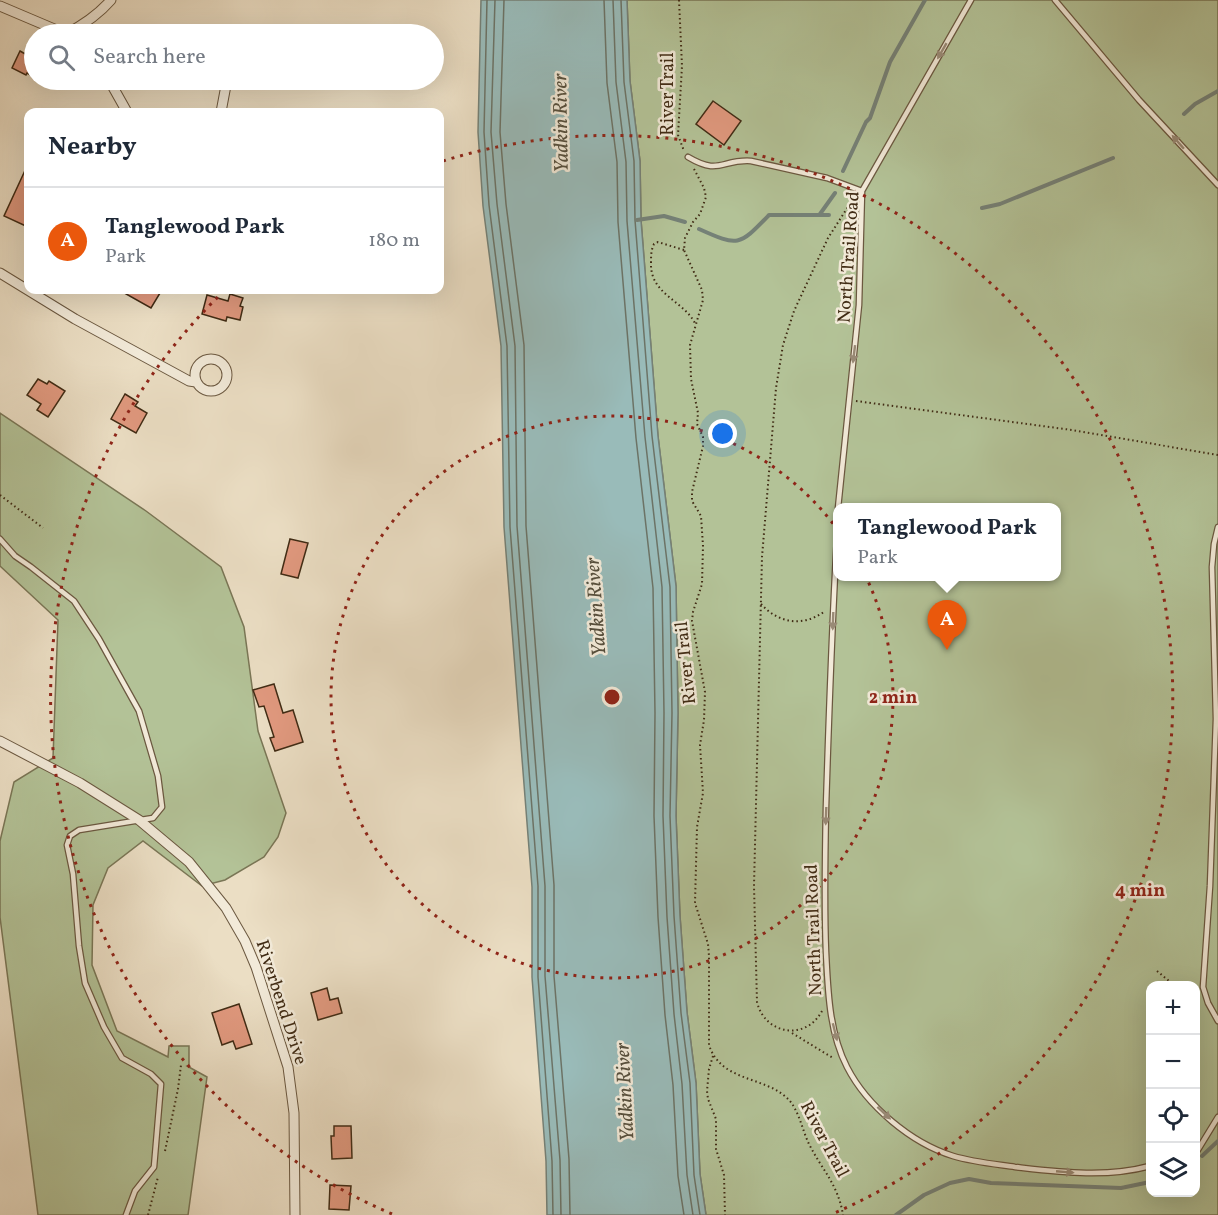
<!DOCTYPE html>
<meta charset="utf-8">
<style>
:root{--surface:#fff;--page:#f6f6f7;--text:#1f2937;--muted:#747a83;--line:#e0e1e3;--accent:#ea580c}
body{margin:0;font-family:Vollkorn,serif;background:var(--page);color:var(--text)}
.controls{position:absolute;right:18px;bottom:18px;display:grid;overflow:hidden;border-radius:12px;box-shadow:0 6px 24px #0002}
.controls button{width:54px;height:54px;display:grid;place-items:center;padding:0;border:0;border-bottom:2px solid var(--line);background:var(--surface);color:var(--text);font:30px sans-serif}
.you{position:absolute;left:723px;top:434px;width:21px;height:21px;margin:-15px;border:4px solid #fff;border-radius:50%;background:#1a73e8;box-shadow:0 0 0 9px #1a73e833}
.badge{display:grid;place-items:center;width:39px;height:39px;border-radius:50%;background:var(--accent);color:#fff;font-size:20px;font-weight:700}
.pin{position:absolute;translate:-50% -50px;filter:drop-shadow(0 2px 3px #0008)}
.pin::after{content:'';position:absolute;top:32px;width:21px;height:18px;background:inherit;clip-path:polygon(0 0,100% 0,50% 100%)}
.popup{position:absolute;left:833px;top:503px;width:228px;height:78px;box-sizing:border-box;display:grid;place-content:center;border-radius:12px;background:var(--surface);filter:drop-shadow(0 2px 4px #0005);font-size:20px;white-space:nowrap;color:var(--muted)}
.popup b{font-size:22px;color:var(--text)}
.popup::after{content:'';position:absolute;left:50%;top:100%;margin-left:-12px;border:12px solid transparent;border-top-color:var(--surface)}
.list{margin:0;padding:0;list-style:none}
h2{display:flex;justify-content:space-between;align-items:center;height:78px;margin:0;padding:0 24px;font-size:26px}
h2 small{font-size:20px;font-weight:400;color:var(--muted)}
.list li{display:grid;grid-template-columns:39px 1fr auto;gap:18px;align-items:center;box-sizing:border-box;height:108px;padding:0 24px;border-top:2px solid var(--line)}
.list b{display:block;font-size:22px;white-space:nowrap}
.list p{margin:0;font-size:20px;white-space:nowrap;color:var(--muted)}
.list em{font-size:20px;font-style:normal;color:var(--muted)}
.icon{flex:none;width:33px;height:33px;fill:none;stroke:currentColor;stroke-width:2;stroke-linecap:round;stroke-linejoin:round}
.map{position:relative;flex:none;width:1218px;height:1215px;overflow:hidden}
.search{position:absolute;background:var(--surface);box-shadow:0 6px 24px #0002;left:24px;top:24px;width:420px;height:66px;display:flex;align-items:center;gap:15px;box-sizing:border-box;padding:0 21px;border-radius:33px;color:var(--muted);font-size:22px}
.panel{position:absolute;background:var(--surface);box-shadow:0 6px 24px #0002;left:24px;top:108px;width:420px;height:186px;border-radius:12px}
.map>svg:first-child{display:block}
.green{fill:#b3c297;stroke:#7a7656;stroke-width:1.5;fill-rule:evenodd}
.water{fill:#99bbb9;stroke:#758177;stroke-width:1.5}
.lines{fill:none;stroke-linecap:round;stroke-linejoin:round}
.shore{stroke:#6c7366;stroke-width:1.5}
.stream{stroke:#758177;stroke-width:4}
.building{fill:#e1997f;stroke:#402b14;stroke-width:1.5}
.service-casing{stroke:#6b5840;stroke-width:7}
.minor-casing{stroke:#6b5840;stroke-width:11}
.path{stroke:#402b14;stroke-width:2;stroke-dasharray:1.5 3;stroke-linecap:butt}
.service{stroke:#f2ead9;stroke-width:4.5}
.minor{stroke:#f2ead9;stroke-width:9}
.oneway{fill:#998a76}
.ring{fill:none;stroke:#8f2418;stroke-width:3;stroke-dasharray:3 6}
.labels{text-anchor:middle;stroke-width:5;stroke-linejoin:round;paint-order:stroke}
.street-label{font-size:18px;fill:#402b14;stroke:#f2ead9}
.water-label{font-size:20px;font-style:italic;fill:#564f3d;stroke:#f2ead9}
.centre{fill:#8f2418;stroke:#f2ead9;stroke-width:3}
.ring-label{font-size:18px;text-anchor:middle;font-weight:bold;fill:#8f2418;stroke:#f2ead9;stroke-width:5;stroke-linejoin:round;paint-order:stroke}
</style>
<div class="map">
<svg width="1218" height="1215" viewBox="0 0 1218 1215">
<rect width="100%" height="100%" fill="#ebdec4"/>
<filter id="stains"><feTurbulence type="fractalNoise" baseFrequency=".00333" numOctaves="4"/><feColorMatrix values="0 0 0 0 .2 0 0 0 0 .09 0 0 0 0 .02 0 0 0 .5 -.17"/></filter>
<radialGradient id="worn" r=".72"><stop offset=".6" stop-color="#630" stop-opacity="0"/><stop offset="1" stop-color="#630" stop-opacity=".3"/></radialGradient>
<!-- green -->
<path class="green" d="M627 0H1218V1215H706L700 1174 696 1083 687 1012 680 916 676 816 678 713 676 586 658 436 641 220 640 161 630 81ZM838 508H1056V576H838ZM1150 986H1196V1192H1150Z
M0 413 146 511 221 567 244 627 258 731 286 813 278 837 264 857 225 880 202 886 143 841 108 868 93 905 92 965 117 1031 168 1057 169 1046H189V1065L187 1066 207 1077 188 1215H38L0 917V841L14 782 53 758 58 620 0 566Z"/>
<!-- water -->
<path class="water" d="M481 0H627L630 81 640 161 641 220 658 436 676 586 678 713 676 816 680 916 687 1012 696 1083 700 1174 706 1215H547L546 1161 532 977V887L504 527 501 346 483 206 478 132Z"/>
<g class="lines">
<!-- shore -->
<path class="shore" d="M487 0 484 132 489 205 507 346 510 527 538 886V977L552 1161 553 1215
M495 0 491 132 497 204 515 346 517 526 545 886V976L560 1160 561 1215
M504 0 500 132 506 204 524 345 526 526 554 885V976L569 1159 570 1215
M604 0 607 83 617 162 618 222 636 438 653 588 655 713 654 816 658 917 665 1015 673 1085 678 1176 684 1215
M613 0 616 82 626 162 627 221 645 437 662 587 664 713 663 816 667 917 674 1014 682 1084 687 1175 693 1215
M621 0 624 82 634 161 635 220 652 436 670 587 672 713 670 816 674 916 681 1013 690 1083 694 1175 700 1215"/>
<!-- stream -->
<path class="stream" d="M1184 114 1195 104 1218 91
M843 171 866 122 870 118 890 62 925 0
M982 208 1000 204 1113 158
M820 214 835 193
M637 220 664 216 685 222
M699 229C739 247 739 246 769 215H829
M1202 1156 1218 1141
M896 1215 924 1195 950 1183 969 1179 991 1183 1121 1188 1150 1182"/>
</g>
<!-- building -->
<path class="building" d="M20 51 34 59V77L27 73 26 75 12 68Z
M713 101 741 121 724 145 696 124Z
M28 164V227L4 216Z
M119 290H153L160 293 151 308Z
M230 294 243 298 240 306 243 307 240 320 227 317 226 321 202 314 207 295 228 301Z
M38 379 47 384 49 381 65 391 48 417 37 410 41 404 27 395Z
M125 394 138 402 135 406 147 413 136 433 111 419Z
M290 539 308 543 298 578 281 574Z
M274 684 283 713 293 710 303 742 275 751 270 738 274 737 264 706 259 707 253 690Z
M327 988 330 1000 338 998 342 1013 318 1020 311 993Z
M239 1004 252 1044 236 1049 233 1041 222 1045 212 1013Z
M334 1126H351L352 1158 332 1159 331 1136H334Z
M330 1185 351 1186 349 1210 329 1209Z"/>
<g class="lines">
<defs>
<path id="service" d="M1055 0 1139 100 1218 185
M688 157C720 176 721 159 751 161L827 178 862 191
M838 508 859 305 862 191 971 0
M838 521C832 616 829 712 826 807 825 855 824 904 826 952 828 991 829 1032 847 1067 867 1106 911 1143 953 1156 973 1162 994 1164 1015 1167 1060 1172 1106 1178 1150 1166
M1218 527 1214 544 1212 567 1216 719 1210 886 1203 987 1208 1003 1218 1021
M0 539 15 556 31 567 74 601 99 639 139 711 158 776 162 807 153 818 79 830 70 836 67 845 73 874 79 946 85 983 104 1027 122 1058 151 1074 161 1084 154 1167 135 1191 126 1215
M1196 1153 1218 1117"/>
<path id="minor" d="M0 6 66 34
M66 34C83 25 99 14 111 0
M109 80 127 112
M221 112 227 80
M0 273 75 319 189 381 196 382
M195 375a16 16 0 1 1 32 0a16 16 0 1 1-32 0Z
M0 741 80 783 139 820 189 862 226 908 245 941 256 967 288 1067 294 1113 295 1215"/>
</defs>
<!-- service casing -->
<use href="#service" class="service-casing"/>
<!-- minor casing -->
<use href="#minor" class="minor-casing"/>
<!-- path -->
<path class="path" d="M679 0 682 66 678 135 684 151
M694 169 704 188 706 197 700 214 693 222 685 238 684 250 702 290 703 300 690 345 691 379 698 413 697 424 703 437V446L692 492V501L701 516 703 546 702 584 693 612 692 621 705 692 704 720 700 745 703 793 697 827 695 903 708 944 709 956V1045C721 1082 764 1076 787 1098 799 1109 802 1130 809 1144 822 1170 838 1184 843 1215
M684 250 658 242 654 244C651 250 651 256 651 263 650 295 684 300 696 325
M856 401 1072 430 1218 455
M0 495 43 528
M761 604C779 624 804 627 825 611
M1157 971 1175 986
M822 1011C806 1041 765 1035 757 1002L754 886 762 557 776 388 783 345 794 311 828 238 853 199
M792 1033 833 1058
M713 1056 709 1069 707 1091 708 1099 716 1119V1149L724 1175 725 1215
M165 1151 178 1089 181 1065
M148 1215 158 1177"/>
<!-- service -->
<use href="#service" class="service"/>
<!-- minor -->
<use href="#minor" class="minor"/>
</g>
<!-- one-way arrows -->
<defs><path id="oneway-solid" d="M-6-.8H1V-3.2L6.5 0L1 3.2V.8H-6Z" transform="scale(1.5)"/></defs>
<g class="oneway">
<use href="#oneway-solid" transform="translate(942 51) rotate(120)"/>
<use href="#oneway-solid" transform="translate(1178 142) rotate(-131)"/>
<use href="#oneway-solid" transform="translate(854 354) rotate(97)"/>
<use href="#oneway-solid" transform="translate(833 621) rotate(92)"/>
<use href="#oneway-solid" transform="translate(826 816) rotate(92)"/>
<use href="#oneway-solid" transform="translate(835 1032) rotate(76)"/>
<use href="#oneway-solid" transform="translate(884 1113) rotate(43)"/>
<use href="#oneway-solid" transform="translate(1065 1172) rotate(5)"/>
</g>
<!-- distance rings -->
<g class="ring">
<circle cx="612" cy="697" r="281"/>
<path d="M392 1214A562 562 0 0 1 222 293M443 161A562 562 0 0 1 832 1214"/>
</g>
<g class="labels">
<!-- street labels -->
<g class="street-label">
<text transform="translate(667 94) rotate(-90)" y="6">River Trail</text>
<text transform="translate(848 257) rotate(-86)" y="6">North Trail Road</text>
<text transform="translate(685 663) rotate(-96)" y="6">River Trail</text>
<text transform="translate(813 930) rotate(-92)" y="6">North Trail Road</text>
<text transform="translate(282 1002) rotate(72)" y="6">Riverbend Drive</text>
<text transform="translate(825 1139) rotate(62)" y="6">River Trail</text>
</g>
<!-- water labels -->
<g class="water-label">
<text transform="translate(560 123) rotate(-91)" y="7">Yadkin River</text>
<text transform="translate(595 607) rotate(-94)" y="7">Yadkin River</text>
<text transform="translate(624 1092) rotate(-93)" y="7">Yadkin River</text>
</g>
</g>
<circle cx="612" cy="697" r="9" class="centre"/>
<g class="ring-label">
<text x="893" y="703">2 min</text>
<text x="1140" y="896">4 min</text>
</g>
<rect width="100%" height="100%" filter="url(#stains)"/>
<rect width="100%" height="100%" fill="url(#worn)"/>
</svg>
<div class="controls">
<button>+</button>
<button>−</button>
<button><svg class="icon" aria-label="locate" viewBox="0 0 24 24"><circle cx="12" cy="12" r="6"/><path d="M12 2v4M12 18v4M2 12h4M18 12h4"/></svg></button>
<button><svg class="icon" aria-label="layers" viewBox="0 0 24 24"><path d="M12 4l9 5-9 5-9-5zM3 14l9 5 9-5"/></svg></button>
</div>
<div class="you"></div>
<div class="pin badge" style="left:947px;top:650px">A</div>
<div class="popup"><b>Tanglewood Park</b>Park</div>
<div class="search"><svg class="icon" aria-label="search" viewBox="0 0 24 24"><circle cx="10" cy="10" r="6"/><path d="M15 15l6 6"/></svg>Search here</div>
<section class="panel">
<h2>Nearby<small></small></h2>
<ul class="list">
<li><span class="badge">A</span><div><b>Tanglewood Park</b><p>Park</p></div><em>180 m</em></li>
</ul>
</section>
</div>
